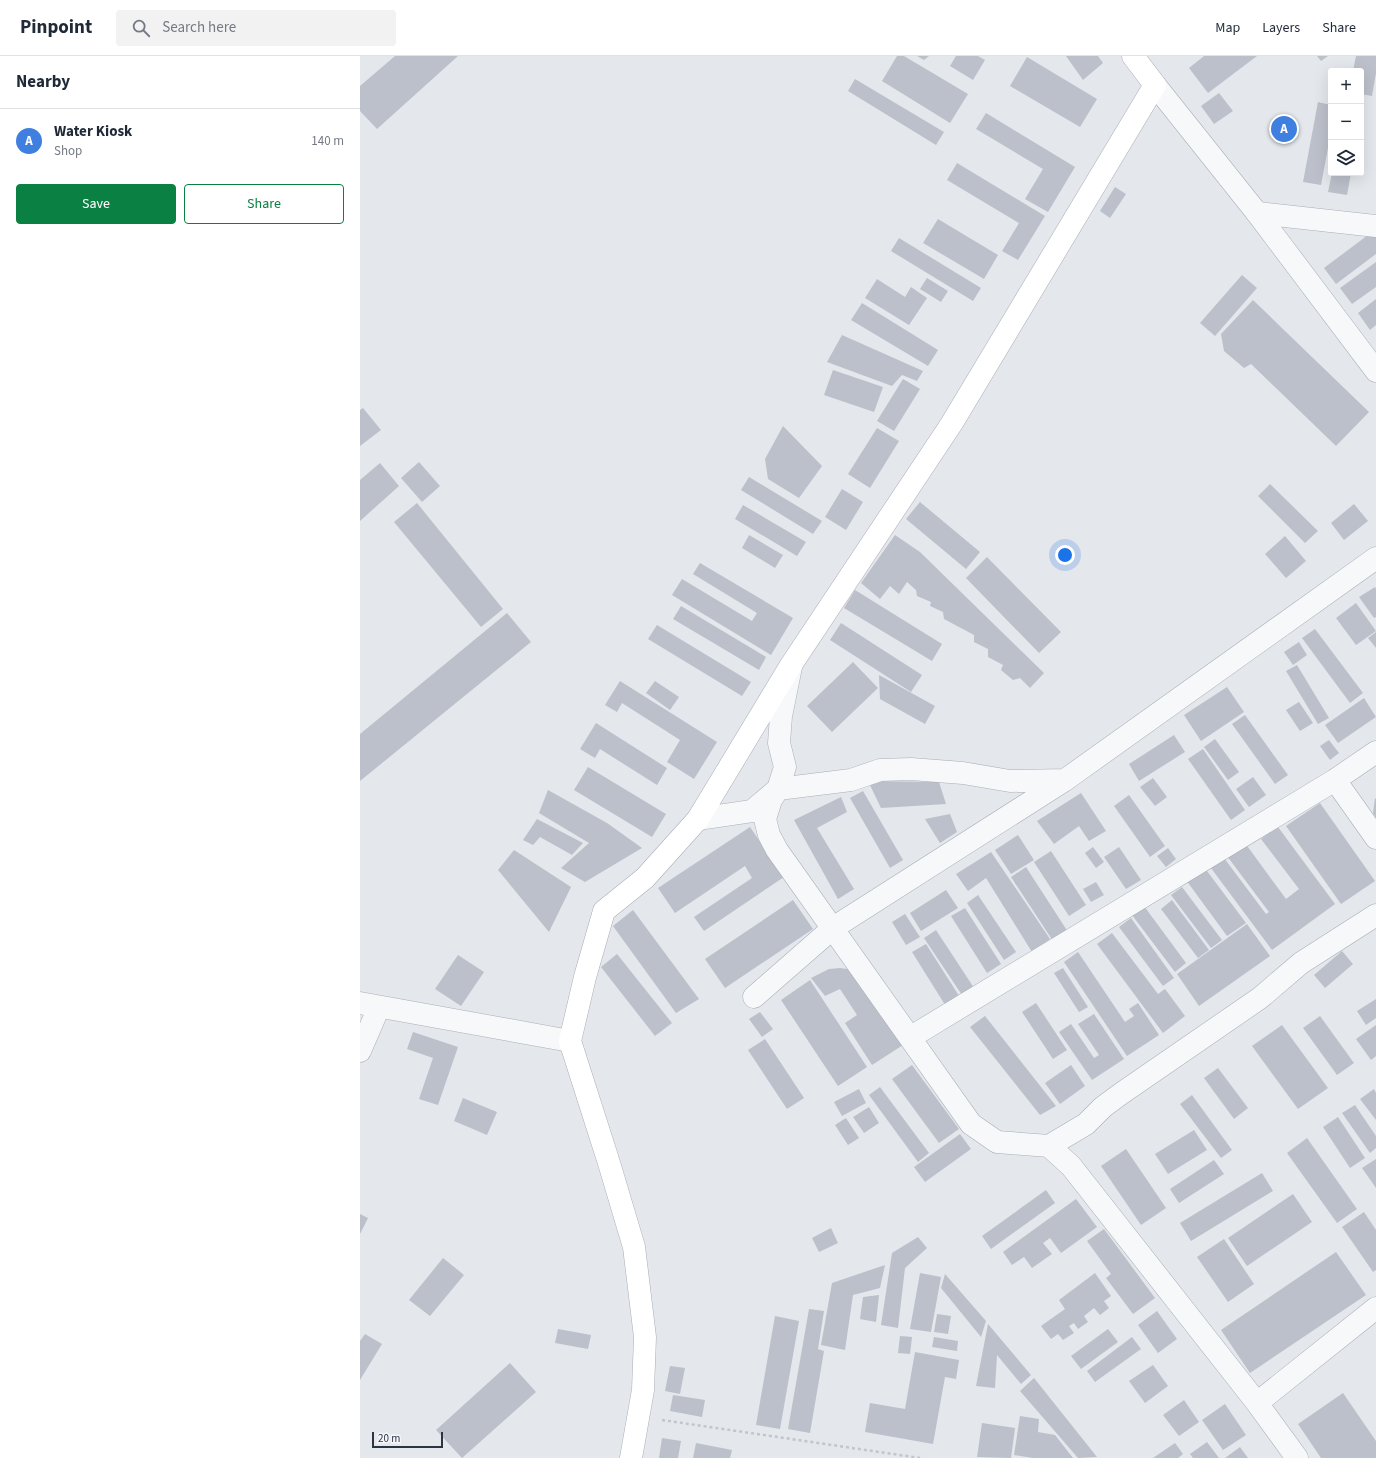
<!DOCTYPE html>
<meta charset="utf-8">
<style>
:root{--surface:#fff;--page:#f2f2f3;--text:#1f2937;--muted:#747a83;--line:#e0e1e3;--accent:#0b8043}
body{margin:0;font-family:"Source Sans 3",sans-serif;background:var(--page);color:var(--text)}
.controls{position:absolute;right:12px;top:12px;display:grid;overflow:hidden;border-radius:4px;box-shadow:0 4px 16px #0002}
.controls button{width:36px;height:36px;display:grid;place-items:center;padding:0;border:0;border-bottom:1px solid var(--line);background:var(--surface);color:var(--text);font:20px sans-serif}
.scale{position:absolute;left:12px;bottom:10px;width:71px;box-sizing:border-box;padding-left:4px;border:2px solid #2b3445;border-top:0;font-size:11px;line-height:14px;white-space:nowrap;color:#2b3445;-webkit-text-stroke:3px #f4f6f9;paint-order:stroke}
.you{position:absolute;left:705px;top:499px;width:14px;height:14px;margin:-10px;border:3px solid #fff;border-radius:50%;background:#1a73e8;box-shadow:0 0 0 6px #1a73e833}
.badge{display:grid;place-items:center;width:26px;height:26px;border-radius:50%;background:var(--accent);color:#fff;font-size:13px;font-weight:700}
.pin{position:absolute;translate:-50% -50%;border:2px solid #fff;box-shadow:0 1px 4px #0006}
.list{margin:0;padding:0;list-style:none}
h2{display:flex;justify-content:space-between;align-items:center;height:52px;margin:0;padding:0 16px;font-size:17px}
h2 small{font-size:13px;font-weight:400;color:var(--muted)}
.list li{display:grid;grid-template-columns:26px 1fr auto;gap:12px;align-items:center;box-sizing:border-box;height:64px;padding:0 16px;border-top:1px solid var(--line)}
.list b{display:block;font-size:15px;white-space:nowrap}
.list p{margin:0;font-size:13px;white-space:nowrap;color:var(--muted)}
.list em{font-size:13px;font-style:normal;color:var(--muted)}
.actions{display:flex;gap:8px;padding:12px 16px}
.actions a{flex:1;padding:9px 0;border:1px solid var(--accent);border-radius:4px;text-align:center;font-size:14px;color:var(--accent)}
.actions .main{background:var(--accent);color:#fff}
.icon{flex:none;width:22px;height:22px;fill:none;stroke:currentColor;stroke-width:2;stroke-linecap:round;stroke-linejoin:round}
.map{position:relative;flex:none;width:1016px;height:1402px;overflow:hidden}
header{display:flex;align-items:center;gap:24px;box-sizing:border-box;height:56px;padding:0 20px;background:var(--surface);border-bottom:1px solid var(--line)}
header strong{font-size:19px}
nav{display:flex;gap:22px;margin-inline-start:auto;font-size:14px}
.search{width:280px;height:36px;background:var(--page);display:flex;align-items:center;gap:10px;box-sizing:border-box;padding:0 14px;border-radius:4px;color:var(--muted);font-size:15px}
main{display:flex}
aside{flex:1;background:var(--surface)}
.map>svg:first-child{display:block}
.building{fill:#bbc0ca}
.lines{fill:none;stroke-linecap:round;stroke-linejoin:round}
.minor-casing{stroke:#a9aeb7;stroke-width:23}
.tertiary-casing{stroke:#a9aeb7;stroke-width:23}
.secondary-casing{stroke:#a9aeb7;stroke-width:23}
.path{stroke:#c2c5cb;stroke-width:2.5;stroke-dasharray:3 3;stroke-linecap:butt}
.minor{stroke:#f7f8fa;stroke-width:22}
.tertiary{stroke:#f7f8fa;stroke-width:22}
.secondary{stroke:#fff;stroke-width:22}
</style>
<header>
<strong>Pinpoint</strong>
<div class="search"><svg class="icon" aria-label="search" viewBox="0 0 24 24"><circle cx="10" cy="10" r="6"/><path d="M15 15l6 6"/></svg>Search here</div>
<nav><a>Map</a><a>Layers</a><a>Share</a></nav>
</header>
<main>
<aside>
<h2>Nearby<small></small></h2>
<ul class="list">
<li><span class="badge" style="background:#3f7fe0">A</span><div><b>Water Kiosk</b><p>Shop</p></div><em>140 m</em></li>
</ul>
<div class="actions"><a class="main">Save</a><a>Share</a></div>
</aside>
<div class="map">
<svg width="1016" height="1402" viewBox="0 0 1016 1402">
<rect width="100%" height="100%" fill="#e4e7ec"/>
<!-- building -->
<path class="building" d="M35 0H98L17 73 0 55V30Z
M537 0H544L608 38 590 67 522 25Z
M557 0H569L564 4Z
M596 0H618L625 4 613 24 590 10Z
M706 0H738L743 7 723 24Z
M844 0H897L848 37 829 12Z
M957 0H968L961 5Z
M996 0H1016V17L1012 40 1001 38V15H993Z
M667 1 737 43 720 71 650 30Z
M495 23 584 76 576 89 488 35Z
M859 37 873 55 854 68 841 50Z
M958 46 971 49V76L961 129 943 126Z
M626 57 715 111 688 156 665 143 683 113 616 73Z
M597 107 685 160 658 204 642 195 659 167 587 124Z
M972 117H991L987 139 968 136Z
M755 131 766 138 750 162 740 155Z
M578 163 638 199 624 223 563 187Z
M1016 173V198L976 228 964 212Z
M539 182 621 232 613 245 531 195Z
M1016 206V231L992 248 980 232Z
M882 219 897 232 855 280 840 267Z
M567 222 588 235 581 246 560 233Z
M517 223 545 241 551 231 567 242 549 269 505 242Z
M1016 243V269L1010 274 998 257Z
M893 244 1009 356 976 390 891 308 884 312 864 295 861 278Z
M502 247 578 294 568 310 491 264Z
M482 279 563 315 557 325 542 319 532 330 467 306Z
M473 314 523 331 514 356 464 339Z
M543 323 560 333 534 375 517 365Z
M3 352 21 374 0 390V354Z
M423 370 462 410 439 442 408 423 405 403Z
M517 372 539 385 510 432 488 418Z
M59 406 80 430 62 446 41 422Z
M20 407 39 430 0 465V424Z
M389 421 462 465 453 478 381 434Z
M910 428 958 475 945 487 898 440Z
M482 433 503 446 486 474 465 461Z
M560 446 620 496 606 513 546 463Z
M57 447 143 553 121 571 34 466Z
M994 448 1008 465 984 484 971 467Z
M383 449 446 486 437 500 375 463Z
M389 479 423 499 415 512 382 492Z
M535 479 560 496 684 617 670 632 660 622 653 624 641 614 643 609 628 601V593L614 586V579L584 563 583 556 570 550 571 546 557 540 556 534 547 526 539 538 530 530 520 543 501 527Z
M925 480 946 505 926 522 905 498Z
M627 501 701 576 679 597 606 522Z
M340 507 433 562 411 599 312 539 322 523 392 565 397 557 333 518Z
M1015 531 1016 533V561L1014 562 999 541Z
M495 534 582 588 572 605 484 552Z
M996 547 1016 575 996 589 976 562Z
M321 550 406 601 399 614 313 563Z
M147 557 171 586 0 725V678Z
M481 567 562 619 551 636 470 584Z
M297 569 391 626 382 640 288 583Z
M955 573 1003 637 990 647 942 582Z
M1016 576V592L1008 582Z
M939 586 947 599 933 609 924 596Z
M493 606 518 632 472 676 447 650Z
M937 609 969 662 958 668 926 615Z
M519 619 575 650 565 668 520 643Z
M260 625 357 686 334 723 307 706 320 684 262 647 257 656 245 649Z
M295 625 319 641 310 654 286 637Z
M867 631 884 656 841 685 824 659Z
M1004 642 1016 661 978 687 965 669Z
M939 646 953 667 940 675 926 654Z
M885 659 928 719 915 728 872 668Z
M236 667 307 712 297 729 240 693 235 702 220 693Z
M814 679 825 696 779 725 769 708Z
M855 683 879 716 868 724 844 691Z
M969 684 979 697 970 704 960 690Z
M843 693 885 754 871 764 828 703Z
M228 711 306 758 292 781 214 734Z
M893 721 906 739 889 751 876 733Z
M793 722 807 741 795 750 780 731Z
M508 725 579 726 586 748 521 752Z
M188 734 247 767 282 792 225 826 201 812 229 787 179 757Z
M503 735 543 804 530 812 490 742Z
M721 737 746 775 729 785 719 770 694 788 677 765Z
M769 739 805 790 790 801 754 750Z
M481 741 487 756 457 772 494 833 478 843 434 764Z
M1015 742 1016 743V762L1013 757Z
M960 747 1015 825 981 848 926 770Z
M590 758 597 776 580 787 565 763Z
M177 763 223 787 212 799 180 781 173 789 163 784Z
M390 771 424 821 344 875 334 861 392 822 385 810 315 857 298 832Z
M918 771 975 848 912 894 848 808 861 798 906 858 909 856 867 800 885 787 926 843 939 833 901 783Z
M658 779 674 804 651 818 635 794Z
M733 791 744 806 736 812 725 797Z
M759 791 781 824 766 833 744 801Z
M808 792 816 803 806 811 797 800Z
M154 794 211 831 189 876 138 814Z
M691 795 726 849 709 860 674 806Z
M631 796 690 883 672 896 626 822 608 835 596 818Z
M666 811 708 876 693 885 651 821Z
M844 811 886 867 867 880 826 824Z
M736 826 744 839 731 846 723 833Z
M822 831 862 884 851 892 811 839Z
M586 834 598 852 561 875 550 857Z
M618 839 656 896 644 904 607 847Z
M433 844 453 873 365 932 345 903Z
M812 844 849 894 838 902 801 853Z
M784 850 826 907 815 916 772 859Z
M605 852 641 908 627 917 591 860Z
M273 854 339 943 316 957 253 870Z
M545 858 560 881 546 889 532 866Z
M771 862 814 922 803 930 759 871Z
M887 868 910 900 839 950 817 918Z
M576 874 616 935 604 942 564 882Z
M752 877 798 938 805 933 825 960 803 977 737 888Z
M566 888 601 943 587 952 552 896Z
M982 895 993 908 965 932 954 919Z
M718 896 765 966 774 960 769 953 778 947 799 979 767 1000 704 906Z
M257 898 312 967 295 980 241 911Z
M98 899 124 916 101 950 75 933Z
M480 912 494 914 543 989 512 1009 485 967 497 959 480 933 465 940 451 922 469 913Z
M703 912 728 951 719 956 694 917Z
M450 924 507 1011 478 1030 421 944Z
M1016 943V962L1006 969 997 955Z
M676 947 707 994 693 1003 662 956Z
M400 956 413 973 402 981 389 963Z
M734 958 764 1003 732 1024 699 976 711 968 734 1002 739 999 718 968Z
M625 960 696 1050 680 1059 610 971Z
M960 960 994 1007 977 1019 943 972Z
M922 969 968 1032 938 1053 892 990Z
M1016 969V1000L1011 1004 996 983Z
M53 976 98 991 78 1049 59 1043 73 1002 47 993Z
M405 983 444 1042 427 1053 388 994Z
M552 1009 599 1073 579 1087 532 1023Z
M711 1009 725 1030 700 1048 685 1027Z
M858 1012 888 1052 874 1063 844 1022Z
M520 1031 569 1097 558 1106 509 1039Z
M499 1033 506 1047 482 1060 474 1046Z
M1014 1033 1016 1037V1064L1000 1043Z
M832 1039 872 1094 861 1102 820 1048Z
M103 1042 137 1056 127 1079 94 1065Z
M995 1049 1016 1080V1092L1010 1097 982 1057Z
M509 1051 519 1067 504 1077 493 1061Z
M978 1061 1005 1102 990 1112 963 1071Z
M486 1062 499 1082 488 1089 475 1069Z
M834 1074 847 1094 808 1118 795 1098Z
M600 1078 611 1093 565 1126 554 1111Z
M947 1082 997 1153 977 1167 927 1097Z
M766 1093 806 1152 781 1169 741 1110Z
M1016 1103V1132L1002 1112Z
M854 1104 864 1118 819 1147 810 1133Z
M902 1117 913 1135 831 1185 820 1167Z
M686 1134 695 1147 631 1193 622 1180Z
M933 1138 952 1166 887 1210 868 1182Z
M716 1143 737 1171 701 1197 690 1182 683 1187 692 1198 672 1212 664 1201 652 1209 643 1196Z
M1004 1156 1016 1174V1214L1013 1216 982 1171Z
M0 1158 8 1162 0 1178Z
M471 1172 478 1187 459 1196 452 1182Z
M744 1173 795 1242 773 1258 746 1222 751 1218 727 1185Z
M558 1181 567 1192 545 1212 538 1272 521 1269 532 1197Z
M864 1183 894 1228 868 1246 837 1201Z
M976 1196 1006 1239 890 1317 861 1274Z
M83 1202 104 1219 70 1260 49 1244Z
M525 1209 520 1232 493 1239 485 1294 461 1289 472 1227Z
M560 1217 581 1221 571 1276 550 1273Z
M735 1217 751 1240 744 1245 749 1252 740 1259 734 1252 724 1260 728 1266 718 1273 714 1267 709 1270 714 1277 703 1284 698 1278 691 1283 681 1270 705 1253 699 1244Z
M585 1218 626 1265 621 1281 581 1232Z
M519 1239 516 1266 500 1263 503 1241Z
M449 1253 464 1255 458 1293 464 1295 450 1377 428 1373Z
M797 1255 817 1283 798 1297 778 1269Z
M577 1258 591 1260 588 1278 574 1276Z
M415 1260 439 1265 420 1373 396 1369Z
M628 1268 671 1319 661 1328 637 1299 635 1332 616 1330Z
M198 1273 231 1279 228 1293 195 1287Z
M748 1273 758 1286 721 1313 711 1300Z
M5 1278 22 1288 0 1324V1285Z
M540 1280 552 1281 550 1298 538 1297Z
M574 1281 598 1285 597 1295 572 1291Z
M772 1281 781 1293 735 1326 727 1315Z
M555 1296 599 1304 596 1323 585 1321 573 1388 505 1376 510 1347 545 1353Z
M150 1307 176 1336 102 1402 76 1374Z
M793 1309 808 1330 785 1347 769 1325Z
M310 1310 325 1312 320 1338 305 1335Z
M674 1322 737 1401 718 1402 660 1335Z
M983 1337 1016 1385V1402H961L938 1368Z
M313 1339 345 1344 342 1361 310 1355Z
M824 1344 839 1366 819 1380 803 1359Z
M865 1348 886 1379 863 1394 842 1364Z
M660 1360 679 1363 678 1376 695 1379 713 1402H673L654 1399Z
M622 1367 655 1372 651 1402 617 1401Z
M302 1382 321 1385 318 1402H299Z
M847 1386 859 1402H833L830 1398Z
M336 1387 372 1394 370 1402H333Z
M815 1387 823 1398 818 1402H793Z
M880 1391 888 1402H865Z"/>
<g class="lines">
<defs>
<path id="minor" d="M897 157 1016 170
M431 611 421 660 419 687 425 711 418 733 411 744 405 763 409 779 417 794 611 1068 637 1086 689 1090 711 1110 897 1347 937 1402
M1016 696 975 724 1016 782
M338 763 392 755 418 733 491 724 520 714 551 713 603 717 650 725 705 724
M394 941 473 872 705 724 1016 502
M0 947 210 985
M551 981 975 724
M0 995 19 951
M689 1090 726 1068 743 1051 762 1037 900 942 941 907 1016 859
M897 1347 1016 1252"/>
<path id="tertiary" d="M795 29 897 157 1016 315"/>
<path id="secondary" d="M271 1402 283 1334 285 1281 274 1191 249 1107 210 985 225 921 244 855 285 822 338 763 431 609 592 367 795 29 773 0"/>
</defs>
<!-- minor casing -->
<use href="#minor" class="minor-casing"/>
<!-- tertiary casing -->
<use href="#tertiary" class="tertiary-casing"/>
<!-- secondary casing -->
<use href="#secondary" class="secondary-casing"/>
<!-- path -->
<path class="path" d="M302 1364 560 1402"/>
<!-- minor -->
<use href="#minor" class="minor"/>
<!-- tertiary -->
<use href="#tertiary" class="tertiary"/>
<!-- secondary -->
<use href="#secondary" class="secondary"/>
</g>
</svg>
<div class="controls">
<button>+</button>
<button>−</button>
<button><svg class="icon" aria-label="layers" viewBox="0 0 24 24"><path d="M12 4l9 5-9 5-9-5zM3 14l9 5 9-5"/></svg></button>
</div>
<div class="scale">20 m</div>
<div class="you"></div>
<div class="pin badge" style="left:924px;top:73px;background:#3f7fe0">A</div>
</div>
</main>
